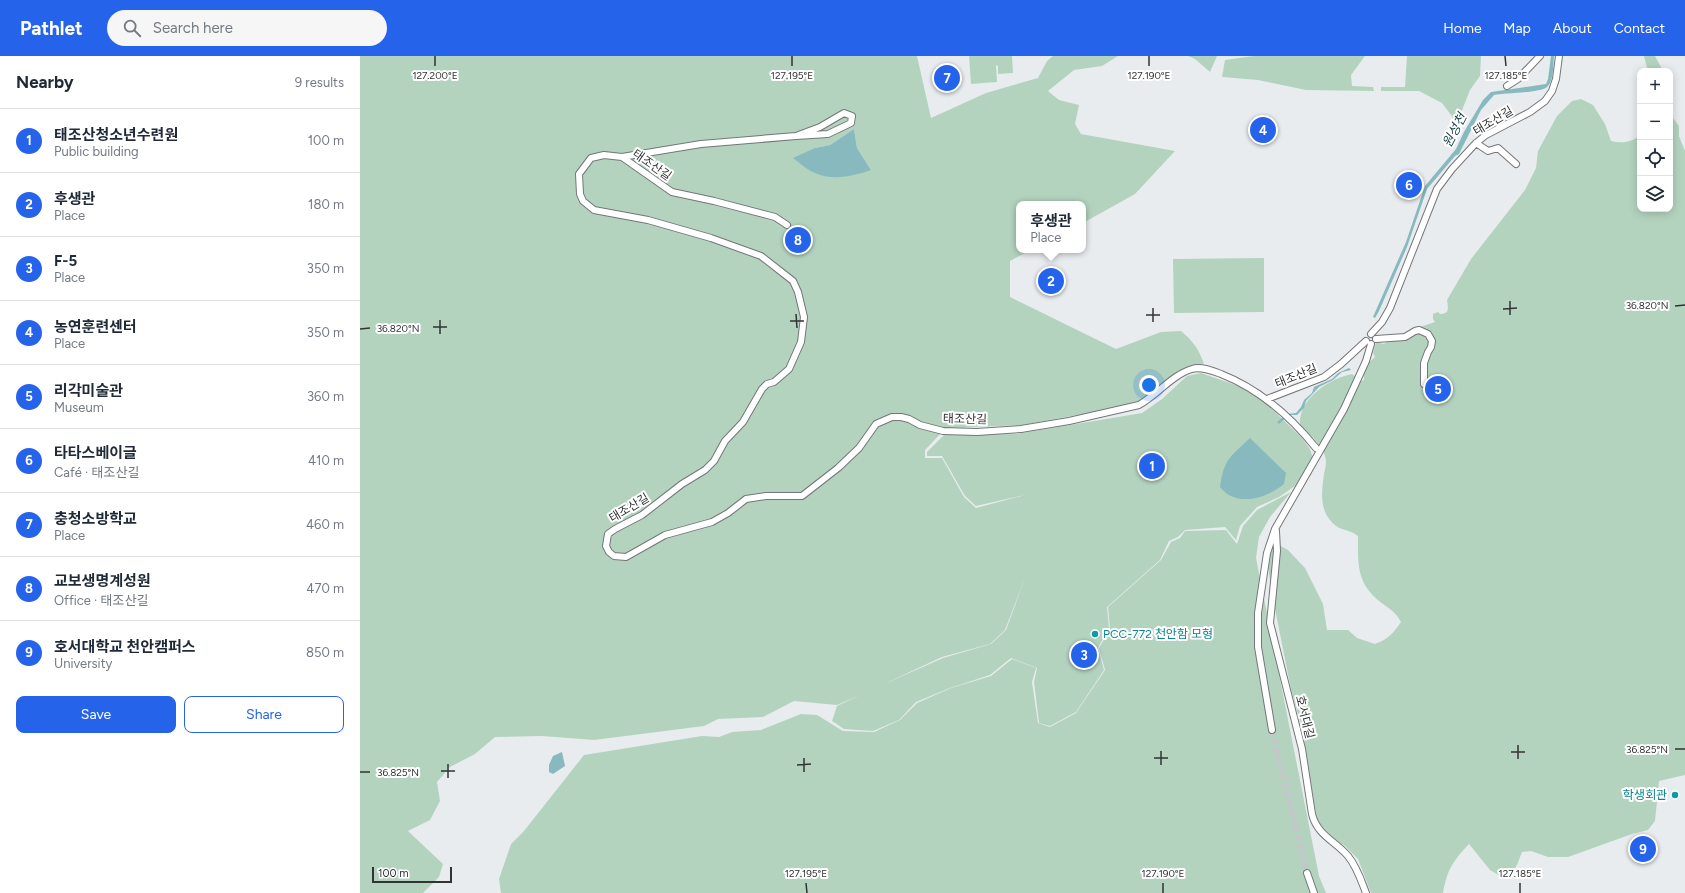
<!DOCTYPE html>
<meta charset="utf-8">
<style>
:root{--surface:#fff;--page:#f6f6f7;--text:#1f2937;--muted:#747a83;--line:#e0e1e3;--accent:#2563eb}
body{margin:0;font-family:Figtree,"Noto Sans KR",sans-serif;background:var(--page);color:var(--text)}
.controls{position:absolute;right:12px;top:12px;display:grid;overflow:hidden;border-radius:8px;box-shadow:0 2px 10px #0003}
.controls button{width:36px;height:36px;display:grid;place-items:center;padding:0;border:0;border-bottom:1px solid var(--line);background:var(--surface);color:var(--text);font:20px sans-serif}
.scale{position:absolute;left:12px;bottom:10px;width:80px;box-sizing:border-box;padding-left:4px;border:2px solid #323334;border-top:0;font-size:11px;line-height:14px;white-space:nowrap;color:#323334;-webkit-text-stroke:3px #fff;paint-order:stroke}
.you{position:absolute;left:789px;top:329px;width:14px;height:14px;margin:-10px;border:3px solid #fff;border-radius:50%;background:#1a73e8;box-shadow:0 0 0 6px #1a73e833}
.badge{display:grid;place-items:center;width:26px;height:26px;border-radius:50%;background:var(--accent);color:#fff;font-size:13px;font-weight:700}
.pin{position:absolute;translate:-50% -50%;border:2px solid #fff;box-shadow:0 1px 4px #0006}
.popup{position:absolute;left:656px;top:145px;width:70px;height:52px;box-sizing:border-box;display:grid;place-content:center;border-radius:8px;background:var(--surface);filter:drop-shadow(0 1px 3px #0005);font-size:13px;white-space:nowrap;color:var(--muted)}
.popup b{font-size:15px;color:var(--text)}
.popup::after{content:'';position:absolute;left:50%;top:100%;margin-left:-8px;border:8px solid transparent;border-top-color:var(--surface)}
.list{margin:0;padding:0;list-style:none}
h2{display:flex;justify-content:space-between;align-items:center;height:52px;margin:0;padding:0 16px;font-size:17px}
h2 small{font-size:13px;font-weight:400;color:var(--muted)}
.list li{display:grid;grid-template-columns:26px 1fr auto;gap:12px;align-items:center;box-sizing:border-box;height:64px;padding:0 16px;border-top:1px solid var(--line)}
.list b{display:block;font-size:15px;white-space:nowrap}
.list p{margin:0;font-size:13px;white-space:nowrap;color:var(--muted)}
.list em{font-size:13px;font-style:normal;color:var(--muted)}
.actions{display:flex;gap:8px;padding:12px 16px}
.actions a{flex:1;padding:9px 0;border:1px solid var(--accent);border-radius:8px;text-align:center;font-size:14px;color:var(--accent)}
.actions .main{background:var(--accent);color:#fff}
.icon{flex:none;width:22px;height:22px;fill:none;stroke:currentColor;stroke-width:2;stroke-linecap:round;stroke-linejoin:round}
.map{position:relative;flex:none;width:1325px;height:837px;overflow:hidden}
header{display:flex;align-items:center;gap:24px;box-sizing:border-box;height:56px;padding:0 20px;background:var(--accent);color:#fff}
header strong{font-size:19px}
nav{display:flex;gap:22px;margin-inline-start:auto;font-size:14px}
.search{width:280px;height:36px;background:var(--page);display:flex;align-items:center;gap:10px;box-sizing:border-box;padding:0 14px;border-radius:22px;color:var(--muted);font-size:15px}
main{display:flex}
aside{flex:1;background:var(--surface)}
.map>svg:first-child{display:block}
.green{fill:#b4d3bf;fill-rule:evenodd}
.water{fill:#87b9be}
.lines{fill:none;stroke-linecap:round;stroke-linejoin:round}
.minor-tunnel{stroke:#c4c7ca;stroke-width:6;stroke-dasharray:6 3;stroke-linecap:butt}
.minor-casing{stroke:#747679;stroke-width:8}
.minor{stroke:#fff;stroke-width:6}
.ticks{fill:none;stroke:#323334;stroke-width:1.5}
.culture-dot{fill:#0f9aa8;stroke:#fff;stroke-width:1.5}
.labels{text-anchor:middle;stroke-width:4;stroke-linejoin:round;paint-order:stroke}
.street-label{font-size:12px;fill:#323334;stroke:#fff}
.culture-label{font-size:12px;fill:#0d838f;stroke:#fff;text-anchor:start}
.water-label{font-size:13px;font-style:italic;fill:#1b494e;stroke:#fff}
.ticks-label{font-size:10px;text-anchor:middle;fill:#323334;stroke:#fff;stroke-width:4;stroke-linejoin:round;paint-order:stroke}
</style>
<header>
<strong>Pathlet</strong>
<div class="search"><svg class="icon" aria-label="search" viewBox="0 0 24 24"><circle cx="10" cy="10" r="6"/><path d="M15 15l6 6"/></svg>Search here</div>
<nav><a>Home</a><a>Map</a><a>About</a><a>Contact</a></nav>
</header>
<main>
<aside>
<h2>Nearby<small>9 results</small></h2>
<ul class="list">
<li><span class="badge">1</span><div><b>태조산청소년수련원</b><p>Public building</p></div><em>100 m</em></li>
<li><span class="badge">2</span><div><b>후생관</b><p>Place</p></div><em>180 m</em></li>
<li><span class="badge">3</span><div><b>F-5</b><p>Place</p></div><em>350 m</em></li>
<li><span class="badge">4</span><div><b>농연훈련센터</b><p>Place</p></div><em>350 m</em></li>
<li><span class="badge">5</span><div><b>리각미술관</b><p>Museum</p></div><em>360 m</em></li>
<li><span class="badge">6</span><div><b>타타스베이글</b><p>Café · 태조산길</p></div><em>410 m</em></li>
<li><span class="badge">7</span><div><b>충청소방학교</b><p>Place</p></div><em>460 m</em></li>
<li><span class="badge">8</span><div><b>교보생명계성원</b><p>Office · 태조산길</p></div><em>470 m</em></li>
<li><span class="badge">9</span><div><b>호서대학교 천안캠퍼스</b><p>University</p></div><em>850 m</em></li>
</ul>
<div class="actions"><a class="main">Save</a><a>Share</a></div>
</aside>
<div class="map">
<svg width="1325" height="837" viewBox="0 0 1325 837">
<rect width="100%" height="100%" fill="#e9ecef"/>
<!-- green -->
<path class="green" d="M0 0H557L571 62 626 37 678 22 687 5 693 0H758L742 10 714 14 688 35 699 44 719 49 715 68 721 78 815 95 775 138 723 167V148H659V194H671L650 205V241L756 293 801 276 821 275C833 285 839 293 844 308L837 309 822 314 782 344 750 353 662 369 586 372 565 394V402H582L604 441 616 452 665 439 616 450 605 440 582 400H567V396L584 379 656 378 782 357 802 343 827 320 841 317 890 334 906 347 942 382 950 393 954 406 951 419 919 441 897 451 880 470 876 484 865 471 825 474 818 481 809 485 800 504 747 551 749 572 738 592 744 614 716 656 690 670 679 667 674 626 677 612 651 602 630 619 590 632 556 646 539 664 513 675 484 673 472 665 477 650 500 639 477 649 434 645 403 661 358 663 344 670 234 684 182 680 135 681 115 698 90 711 77 726 80 745 70 764 48 775 83 808 79 821 63 837H0ZM494 73 497 92 511 114 455 92 470 89ZM665 449 666 519 646 574 631 588 583 602 522 629 582 601 630 588 645 574 666 519Z
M609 0H652L653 17 638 18V10L636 9 637 26 611 28Z
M828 0H857L850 16 835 3Z
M894 0H1005L991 19 992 30 1013 31 1014 35 946 34 898 24 862 21 865 4Z
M1047 0H1121L1120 20 1110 34 1097 67 1082 47 1059 35H1021V31H1045Z
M1284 0H1295L1303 15H1288Z
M1221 43 1233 49 1245 68 1251 85C1261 88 1273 86 1280 79V153H1310V58L1319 70V80L1325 95V719L1299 725 1295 765 1288 774 1272 778 1208 801H1188L1171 795 1162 796 1157 809 1150 819 1140 820 1130 814 1109 788C1093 805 1087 814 1083 837H1011L998 803 985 790 969 779 957 765 942 672 931 633 911 533 907 501 909 490 919 489 928 494 945 512 963 548 967 574H988L997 582 1015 588C1029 583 1033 577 1041 566 1035 555 1028 552 1019 545 996 526 998 507 998 480 988 472 979 476 970 464 959 451 962 433 964 418 965 414 966 409 966 405 965 391 949 378 940 369 938 343 970 322 992 318L1001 325 1004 324 1003 312 1015 301 1013 297 1016 286 1024 288 1032 283 1043 279 1051 274 1075 266 1073 263V258L1078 256 1080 258C1090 258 1088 252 1087 244L1111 203 1165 134 1176 112 1178 95 1197 60 1212 45Z
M904 202V256L814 257 813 203Z
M931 436 910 461 899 481 896 502 959 820 966 837H141L139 823 151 788 164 775 224 699 342 680 359 681 372 676 401 674 441 658 457 659 483 675 514 676 540 664 557 647 591 632 631 620 652 603 676 612 672 626 678 667 690 671 716 657 745 614 739 592 750 573 748 551 801 504 811 486 820 482 825 475 866 474 877 488 883 470 897 454Z"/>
<!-- water -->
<path class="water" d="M1191 0H1194C1193 8 1194 25 1187 31 1180 37 1145 37 1134 39L1121 54 1099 98 1095 100 1067 133 1047 191 1019 255 1015 262 1013 261 1046 186 1065 130 1096 93 1104 76 1123 44 1131 36 1186 28 1188 23Z
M494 73 497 92 511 114C493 120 473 125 455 117 447 114 440 107 433 102L455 92 470 89Z
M989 312 991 314 982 316 973 324 959 331 946 345 944 352 937 359H929L919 368 917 366 927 358 936 357 941 351 944 344 952 337 954 331 972 323 978 317Z
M890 382 926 417 924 428C907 442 876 452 860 431 864 403 870 401 890 382Z
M202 696 205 710 193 718 189 716V709L193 700Z"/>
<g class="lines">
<!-- minor-tunnel -->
<path class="minor-tunnel" d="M912 674 947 817"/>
<defs>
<path id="minor" d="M1147 30 1158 23 1180 0
M1116 87 1128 95 1138 92 1156 108
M262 101 341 88 436 80 460 71 484 57 492 60 491 67 468 78 436 80
M427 169 415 161 354 145 312 136 262 101 244 99 231 102 219 118 220 138 223 145 234 154 288 164 351 182 401 200 433 225 438 236 444 261 441 286 429 313 414 326 407 328 402 333 383 366 365 385 354 405 345 414 322 428 282 459 255 473 248 478 246 490 249 496 254 500 266 501 305 479 352 466 368 457 386 443 406 440H442L478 412 499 392 516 368 532 361H541L549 363 560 369 583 375 617 376 661 373 709 365 779 349C797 339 812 319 832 313 841 310 853 315 861 318 899 333 931 361 956 392
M1011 278 1022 266 1030 252 1077 133 1092 113 1116 87 1126 79 1170 56 1185 45 1192 35 1196 23 1199 0
M1016 283 1045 281 1055 275 1059 274 1068 278 1072 285 1071 291 1068 296 1064 307V328
M907 343 964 321 981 308 1006 285
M916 475 917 495 910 567 942 693 952 758C957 779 975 785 988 800 997 811 1001 824 1006 837
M912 674 898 591V557L907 497 915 473 984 353 1006 305 1011 288
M947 817 954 837"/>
</defs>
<!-- minor casing -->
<use href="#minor" class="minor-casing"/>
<!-- minor -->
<use href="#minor" class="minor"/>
</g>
<!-- ticks -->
<path class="ticks" d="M75 0V10M432 0V10M789 0V10M1145 0 1146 10M1150 245V259M1315 250 1325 249M793 252V266M1143 253 1157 252M436 258 437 272M786 259H800M80 264V278M430 265H444M73 271H87M0 273 10 272M1158 689V703M1315 693H1325M801 695V709M1151 696H1165M444 702V716M794 702H808M88 708V722M437 709 451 708M81 715H95M0 716H10M446 827 447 837M803 827V837M1160 827V837"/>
<!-- markers -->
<g class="culture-dot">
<circle cx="735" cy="578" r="4"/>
<circle cx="1315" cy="739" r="4"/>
</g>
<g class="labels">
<!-- street labels -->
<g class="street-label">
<text transform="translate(1133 65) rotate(-31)" y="4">태조산길</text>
<text transform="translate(292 109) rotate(35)" y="4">태조산길</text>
<text transform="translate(936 320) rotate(-22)" y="4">태조산길</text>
<text transform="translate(605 363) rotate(1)" y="4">태조산길</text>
<text transform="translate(269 452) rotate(-31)" y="4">태조산길</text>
<text transform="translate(945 661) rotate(76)" y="4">호서대길</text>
</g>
<!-- culture labels -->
<g class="culture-label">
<text x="743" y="582">PCC-772 천안함 모형</text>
<text x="1307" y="743" text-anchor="end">학생회관</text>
</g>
<!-- water labels -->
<g class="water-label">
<text transform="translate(1094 74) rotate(-62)" y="5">원성천</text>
</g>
</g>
<g class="ticks-label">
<text x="75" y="23">127.200°E</text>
<text x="432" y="23">127.195°E</text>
<text x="789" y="23">127.190°E</text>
<text x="1146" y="23">127.185°E</text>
<text x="1287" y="253">36.820°N</text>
<text x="38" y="276">36.820°N</text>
<text x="1287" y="697">36.825°N</text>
<text x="38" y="720">36.825°N</text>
<text x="446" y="821">127.195°E</text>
<text x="803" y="821">127.190°E</text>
<text x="1160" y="821">127.185°E</text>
</g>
</svg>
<div class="controls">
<button>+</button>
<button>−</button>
<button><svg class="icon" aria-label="locate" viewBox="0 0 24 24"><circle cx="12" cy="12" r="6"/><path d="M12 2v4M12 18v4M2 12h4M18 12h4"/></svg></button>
<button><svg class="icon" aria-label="layers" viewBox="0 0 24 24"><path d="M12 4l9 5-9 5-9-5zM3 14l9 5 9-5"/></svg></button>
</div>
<div class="scale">100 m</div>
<div class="you"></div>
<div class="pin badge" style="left:792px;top:410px">1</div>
<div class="pin badge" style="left:691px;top:225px">2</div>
<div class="popup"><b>후생관</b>Place</div>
<div class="pin badge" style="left:724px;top:599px">3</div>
<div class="pin badge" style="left:903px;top:74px">4</div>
<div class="pin badge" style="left:1078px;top:333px">5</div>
<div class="pin badge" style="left:1049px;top:129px">6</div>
<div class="pin badge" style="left:587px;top:22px">7</div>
<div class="pin badge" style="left:438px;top:184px">8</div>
<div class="pin badge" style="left:1283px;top:793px">9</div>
</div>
</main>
